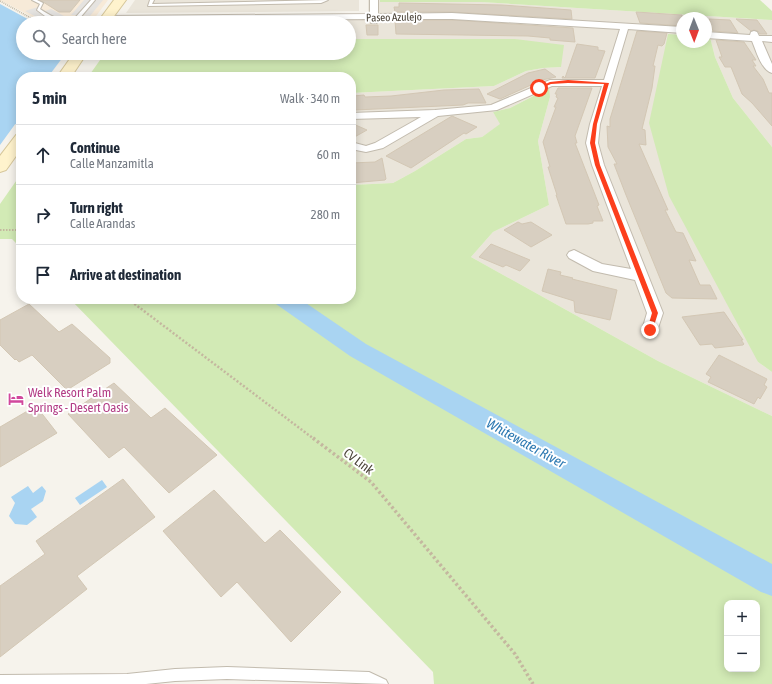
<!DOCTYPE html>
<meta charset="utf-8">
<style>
:root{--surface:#fff;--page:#f2f2f3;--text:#1f2937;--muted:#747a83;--line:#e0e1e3}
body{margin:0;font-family:"Asap Condensed",sans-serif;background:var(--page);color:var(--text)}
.controls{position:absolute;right:12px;bottom:12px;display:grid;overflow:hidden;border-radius:8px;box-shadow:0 2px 10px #0003}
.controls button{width:36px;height:36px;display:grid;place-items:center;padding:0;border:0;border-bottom:1px solid var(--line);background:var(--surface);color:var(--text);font:20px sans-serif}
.compass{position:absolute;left:676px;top:12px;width:36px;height:36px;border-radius:50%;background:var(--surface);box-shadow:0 2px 10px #0003;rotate:179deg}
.stop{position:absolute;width:12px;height:12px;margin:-9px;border:3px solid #fc3f1d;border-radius:50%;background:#fff}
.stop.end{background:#fc3f1d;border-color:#fff;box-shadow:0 1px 4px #0008}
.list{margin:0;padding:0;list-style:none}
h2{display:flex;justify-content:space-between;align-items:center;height:52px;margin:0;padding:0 16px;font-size:17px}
h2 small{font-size:13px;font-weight:400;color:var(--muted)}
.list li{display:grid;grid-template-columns:26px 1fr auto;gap:12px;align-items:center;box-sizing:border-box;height:60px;padding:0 16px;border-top:1px solid var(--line)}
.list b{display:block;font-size:15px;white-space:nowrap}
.list p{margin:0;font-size:13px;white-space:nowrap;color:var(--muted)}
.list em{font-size:13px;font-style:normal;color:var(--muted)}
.icon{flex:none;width:22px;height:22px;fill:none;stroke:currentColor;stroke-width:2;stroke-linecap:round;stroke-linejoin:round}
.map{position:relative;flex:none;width:772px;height:684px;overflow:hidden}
.search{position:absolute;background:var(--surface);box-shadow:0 2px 10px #0003;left:16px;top:16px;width:340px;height:44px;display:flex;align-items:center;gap:10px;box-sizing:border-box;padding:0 14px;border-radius:22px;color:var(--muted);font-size:15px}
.panel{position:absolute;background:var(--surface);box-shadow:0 2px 10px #0003;left:16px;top:72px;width:340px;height:232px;border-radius:16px}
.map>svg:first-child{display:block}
.residential{fill:#eae5da}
.commercial{fill:#f7ead8}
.green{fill:#d2eab5;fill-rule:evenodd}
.parking{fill:#e5e3e0}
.water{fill:#a9d4f2}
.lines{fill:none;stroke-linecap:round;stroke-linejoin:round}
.river{fill:#a9d4f2;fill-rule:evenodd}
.building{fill:#d8cfc1;stroke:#d3c7b4}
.lane-casing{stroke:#c2bbae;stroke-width:2}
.street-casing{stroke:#c2bbae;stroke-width:2}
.secondary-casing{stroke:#d6c79b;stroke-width:2}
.path-far3{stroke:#c4b79f;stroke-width:1.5;stroke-dasharray:1 1;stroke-linecap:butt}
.path-far2{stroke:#c4b79f;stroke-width:2;stroke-dasharray:1.5 1.5;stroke-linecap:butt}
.path-far1{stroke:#c4b79f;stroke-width:2.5;stroke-dasharray:2 2;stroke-linecap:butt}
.path{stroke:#c4b79f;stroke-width:3.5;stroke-dasharray:2.5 2.5;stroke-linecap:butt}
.lane{fill:#fff;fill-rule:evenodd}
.street{fill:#fff;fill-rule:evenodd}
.secondary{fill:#fff3cd;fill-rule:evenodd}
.route{fill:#fc3f1d}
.labels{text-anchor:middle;stroke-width:4;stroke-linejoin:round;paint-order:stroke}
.far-street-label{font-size:11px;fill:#4b4439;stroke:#fff}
.hotel-label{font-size:13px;fill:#b23c85;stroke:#fff;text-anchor:start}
.street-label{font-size:13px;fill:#4b4439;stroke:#fff}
.water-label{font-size:14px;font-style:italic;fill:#2e7ab2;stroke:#fff}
</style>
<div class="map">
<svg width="772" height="684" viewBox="0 0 772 684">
<rect width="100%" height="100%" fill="#f6f3ec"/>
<!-- residential -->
<path class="residential" d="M135 0H359V11L126 13Z
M368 0H380V2H481L772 20V147L733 98 715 57 710 37H706V18H682V35H668L758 362 772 372V416L658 361 471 257 493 232 549 205 538 141 550 97 542 91 510 108 493 112 501 124 482 137 466 139 415 171 393 183 351 185V93L494 86 526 71 543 68 561 67 515 39H349V23H124L128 16 368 15Z"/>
<!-- commercial -->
<path class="commercial" d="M0 0H108L91 23H44Z"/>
<!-- green -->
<path class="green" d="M380 0H760L772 11V20L481 2H380Z
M668 34 682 35V42H706V37H710L715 57 733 98 772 147V372L758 362 669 196 649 123Z
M349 39H515L564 45 561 67 543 68 526 71 494 86 351 93V77H88L105 53H349Z
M549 88 550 97 538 141 549 205 493 232 471 257 658 361 772 416V684H434L433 672 70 299H351V185L393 183 415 171 466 139 482 137 500 124 493 112 510 108ZM727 603H757V669H727Z
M21 174V248L12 239H0V204Z"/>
<!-- parking -->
<path class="parking" d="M84 0H103L90 16 71 15Z
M38 7 45 11 51 9 64 16 57 18 66 23H48L25 11Z"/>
<!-- water -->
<path class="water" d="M0 4 35 23H23V53H66L48 77H21V116L0 145Z
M102 480 107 487 80 505 75 498Z
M28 486 33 493 42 486 46 491 43 501 31 509 37 517 27 525 15 524 9 516 15 503 11 497Z"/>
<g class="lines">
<!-- river -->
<path class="river" d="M0 99C8 101 14 109 21 114V126L15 124 0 114Z
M273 299H300L366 344 772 564V596L761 592 350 356 276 304Z"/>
</g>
<!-- building -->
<path class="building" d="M40 0H80L70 12H59Z
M399 3 502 5 571 10 572 19 452 12H395L394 7H399Z
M636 12 682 15V26L640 23Z
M709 19 730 20 738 33 713 31Z
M736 19 757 20 767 34H760L758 31 754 30 751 31Z
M395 20H452L573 28 575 42 550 40V38L528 36 396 34Z
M366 25H378V35H367Z
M637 31 667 33 664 44 662 46 658 45 653 66H655L652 88 642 129 645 130 646 145 639 144 668 210H665L676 232 683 233 696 261 689 260 700 285H710L717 299 672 298 666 293 626 195 614 164H617L608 147 607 126 610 127V119Z
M716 40 744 42 756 60H752L756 66H753L763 79 769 93H772V126L752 103 742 94 731 67H725L719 57H722Z
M577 44 598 47V50L605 51 595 78H562L563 76 565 78Z
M545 69 556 77 542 80 500 99 487 94 528 73Z
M558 88H592L575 136 577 143H575L599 205 597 206 603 221H593V223L588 224H566L556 195H557L548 167H550L543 142 556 107H554L558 98 556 97 557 94H555Z
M479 89 486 103H468L463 105 355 110 353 96 364 95 365 97 391 96 444 90Z
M452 116 477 127 466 134 464 133 411 168 386 156Z
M351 123 367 130 351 139Z
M382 158 386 179 385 180 351 183V163L375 162Z
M518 222 522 224 531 222 552 235 531 247 504 230Z
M491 244 530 260 520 271 506 265 503 267 479 257Z
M548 269 561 272 560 275 573 278 572 279 617 290 610 320 575 312 574 301 542 291Z
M29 304 59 332 72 324 110 358V363L67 390 32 355 19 362 16 359 15 360 0 345V320Z
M724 312 743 340H741L744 344 743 345 715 348 712 344 700 345 682 317Z
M719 355 767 379 764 385 767 387 760 399 758 397 754 404 708 382 711 377 706 374Z
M114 383 151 418 165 408 217 455 169 493 124 447 109 458 68 414Z
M36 406 57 433 0 467V427Z
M123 479 155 517 77 576 87 589 0 657V586L45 554 36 541Z
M214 490 265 543 280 530 341 592 291 642 237 582 221 597 163 531Z"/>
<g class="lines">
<defs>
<path id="lane" d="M32 0H37L43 3 40 9C54 18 57 20 74 19L91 0H95L79 19 106 18 108 19 106 20C90 21 67 25 53 20 47 18 41 13 37 10L40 4Z
M150 0H154L152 4 328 0 321 3 148 6Z
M227 667 369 672 386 680 388 684 227 679 175 681 146 684H0V675L127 674 175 669Z"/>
<path id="street" d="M370 0H378V14L452 13 682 27V33L628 29 600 124 598 143 604 165 663 313 656 334 650 336 644 334 642 330 647 313 635 280 593 271 569 258 567 255 569 252 574 250 602 264 631 269 592 165 586 143 590 124 602 86H552L497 110 438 116 383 148 366 152 351 149V142L366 146 375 143 421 117 351 119V113L435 110 491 105 550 80H604L620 29 452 19H378L377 23H371L370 19 106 22 102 19 106 16 370 14Z
M754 31 757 32 759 36H772V42L762 41 772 64V73C761 70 756 50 752 41L706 38V32L750 35 751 32Z"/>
<path id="secondary" d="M114 0H126L109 23H97Z
M74 53H87L71 77H57Z
M21 133V149L6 170 0 172V156L16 135Z"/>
</defs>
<!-- lane casing -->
<use href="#lane" class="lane-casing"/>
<!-- street casing -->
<use href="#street" class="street-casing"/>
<!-- secondary casing -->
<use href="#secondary" class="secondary-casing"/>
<!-- path-far3 -->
<path class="path-far3" d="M0 1 40 23"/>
<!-- path-far2 -->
<path class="path-far2" d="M0 230H21"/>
<!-- path-far1 -->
<path class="path-far1" d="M128 299 314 439"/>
<!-- path -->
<path class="path" d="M313 438 371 482 515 654 533 684"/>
<!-- lane -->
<use href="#lane" class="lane"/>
<!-- street -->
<use href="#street" class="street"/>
<!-- secondary -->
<use href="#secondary" class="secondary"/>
</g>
<!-- route -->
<path class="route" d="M568 80 609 83 597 124 595 143 600 165 658 313 652 332 650 333 647 330 652 313 595 165 590 143 593 124 604 84 568 83 551 84 539 89 537 88 550 82Z"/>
<!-- icons -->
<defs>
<symbol id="hotel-bare" viewBox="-9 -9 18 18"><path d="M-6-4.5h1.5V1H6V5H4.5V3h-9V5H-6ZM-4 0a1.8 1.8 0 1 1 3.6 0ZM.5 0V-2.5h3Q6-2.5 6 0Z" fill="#d1479c" stroke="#fff" stroke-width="2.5" paint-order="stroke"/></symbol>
</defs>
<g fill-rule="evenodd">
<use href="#hotel-bare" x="5" y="388" width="22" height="22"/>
</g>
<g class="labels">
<!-- far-street labels -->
<g class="far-street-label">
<text transform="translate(394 17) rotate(-1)" y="4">Paseo Azulejo</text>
</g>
<!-- hotel labels -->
<g class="hotel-label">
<text x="28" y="397">Welk Resort Palm<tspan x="28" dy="15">Springs - Desert Oasis</tspan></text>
</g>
<!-- street labels -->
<g class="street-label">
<text transform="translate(359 461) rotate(37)" y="5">CV Link</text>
</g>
<!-- water labels -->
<g class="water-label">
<text transform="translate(526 443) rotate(29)" y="5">Whitewater River</text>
</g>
</g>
</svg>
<div class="controls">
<button>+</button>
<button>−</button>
</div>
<svg class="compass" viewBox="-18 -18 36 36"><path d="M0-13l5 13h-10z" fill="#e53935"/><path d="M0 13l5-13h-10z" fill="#747a83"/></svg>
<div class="stop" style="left:539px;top:88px"></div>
<div class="stop end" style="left:650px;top:330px"></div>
<div class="search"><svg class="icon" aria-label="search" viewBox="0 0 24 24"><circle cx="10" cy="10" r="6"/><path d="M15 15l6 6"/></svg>Search here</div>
<section class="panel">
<h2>5 min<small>Walk · 340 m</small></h2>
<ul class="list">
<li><svg class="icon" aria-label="ahead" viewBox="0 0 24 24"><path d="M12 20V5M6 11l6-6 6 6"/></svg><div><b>Continue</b><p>Calle Manzamitla</p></div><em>60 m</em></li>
<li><svg class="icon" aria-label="right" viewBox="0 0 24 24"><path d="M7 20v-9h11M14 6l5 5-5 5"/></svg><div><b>Turn right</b><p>Calle Arandas</p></div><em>280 m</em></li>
<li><svg class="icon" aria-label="arrive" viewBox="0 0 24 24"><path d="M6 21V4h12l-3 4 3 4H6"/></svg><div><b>Arrive at destination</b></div></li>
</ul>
</section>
</div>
